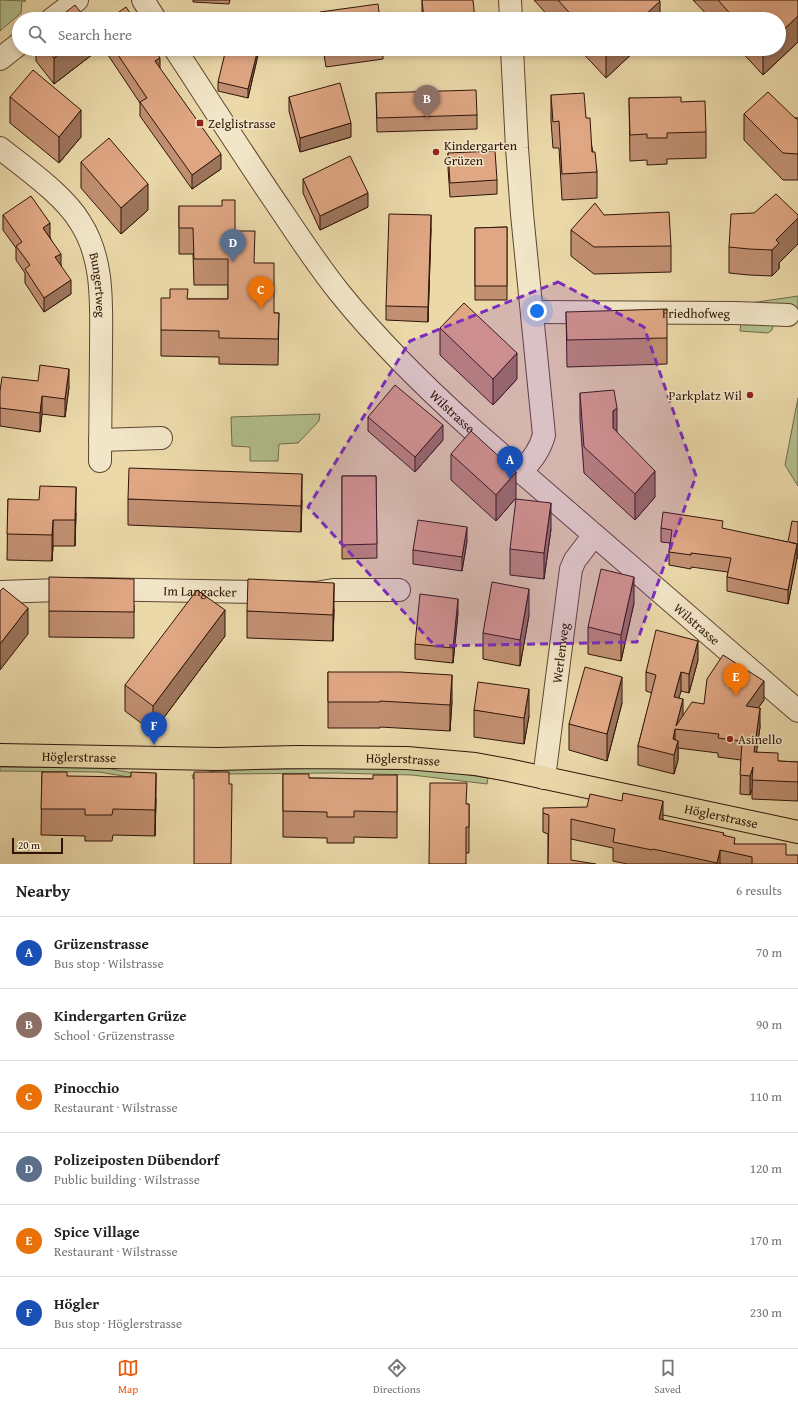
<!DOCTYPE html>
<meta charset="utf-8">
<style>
:root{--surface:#fff;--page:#f2f2f2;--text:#222;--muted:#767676;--line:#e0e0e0;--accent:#ea580c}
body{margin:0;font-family:"Gentium Book Plus",serif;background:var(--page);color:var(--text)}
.scale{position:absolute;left:12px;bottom:10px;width:51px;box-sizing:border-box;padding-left:4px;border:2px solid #2f1408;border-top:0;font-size:11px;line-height:14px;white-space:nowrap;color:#2f1408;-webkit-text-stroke:3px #f2e6c8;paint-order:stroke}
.you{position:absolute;left:537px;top:311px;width:14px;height:14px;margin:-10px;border:3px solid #fff;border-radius:50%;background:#1a73e8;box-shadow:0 0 0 6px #1a73e833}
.badge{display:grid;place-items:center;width:26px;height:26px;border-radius:50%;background:var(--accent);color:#fff;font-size:13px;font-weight:700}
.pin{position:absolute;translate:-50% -33px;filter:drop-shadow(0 1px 2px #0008)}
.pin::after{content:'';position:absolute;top:21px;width:14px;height:12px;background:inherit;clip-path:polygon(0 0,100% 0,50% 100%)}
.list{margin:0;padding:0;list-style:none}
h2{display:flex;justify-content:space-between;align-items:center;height:52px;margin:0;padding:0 16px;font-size:17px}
h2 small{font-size:13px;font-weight:400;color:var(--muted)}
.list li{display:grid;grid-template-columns:26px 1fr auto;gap:12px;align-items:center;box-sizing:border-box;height:72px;padding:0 16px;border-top:1px solid var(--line)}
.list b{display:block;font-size:15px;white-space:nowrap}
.list p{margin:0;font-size:13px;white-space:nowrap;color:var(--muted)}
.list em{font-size:13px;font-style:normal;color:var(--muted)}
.icon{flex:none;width:22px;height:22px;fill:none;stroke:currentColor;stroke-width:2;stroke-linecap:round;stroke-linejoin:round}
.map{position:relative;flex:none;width:798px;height:864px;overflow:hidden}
.search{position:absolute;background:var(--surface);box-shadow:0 2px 6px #0003;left:12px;right:12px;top:12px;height:44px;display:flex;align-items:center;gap:10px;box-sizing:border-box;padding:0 14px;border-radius:22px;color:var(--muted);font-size:15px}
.sheet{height:484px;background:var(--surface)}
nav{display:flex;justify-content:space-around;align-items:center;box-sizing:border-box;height:56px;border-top:1px solid var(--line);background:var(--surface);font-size:11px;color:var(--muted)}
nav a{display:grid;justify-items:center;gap:2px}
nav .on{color:var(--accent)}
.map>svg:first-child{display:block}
.green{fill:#b2c08d;stroke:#706a4a}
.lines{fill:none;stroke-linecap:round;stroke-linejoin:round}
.minor-casing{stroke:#5e4530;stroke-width:24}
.major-casing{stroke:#2f1408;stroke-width:24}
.minor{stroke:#f2e6c8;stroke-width:22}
.major{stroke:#ebd9aa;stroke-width:22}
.wall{fill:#c19072;stroke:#2f1408}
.shaded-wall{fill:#9d755c;stroke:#2f1408}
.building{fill:#e0a784;stroke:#2f1408}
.marked{fill:#7b2cbf;fill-opacity:0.2;stroke:#7b2cbf;stroke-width:3;stroke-dasharray:8 5;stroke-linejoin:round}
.poi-dot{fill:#8f2418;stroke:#f2e6c8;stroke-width:1.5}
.labels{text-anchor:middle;stroke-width:3;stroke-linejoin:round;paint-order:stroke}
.poi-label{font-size:13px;fill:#2f1408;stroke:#f2e6c8;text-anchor:start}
.street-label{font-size:13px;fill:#2f1408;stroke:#f2e6c8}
</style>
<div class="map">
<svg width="798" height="864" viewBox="0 0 798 864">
<rect width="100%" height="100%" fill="#ebd9aa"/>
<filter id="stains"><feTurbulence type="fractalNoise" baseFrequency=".005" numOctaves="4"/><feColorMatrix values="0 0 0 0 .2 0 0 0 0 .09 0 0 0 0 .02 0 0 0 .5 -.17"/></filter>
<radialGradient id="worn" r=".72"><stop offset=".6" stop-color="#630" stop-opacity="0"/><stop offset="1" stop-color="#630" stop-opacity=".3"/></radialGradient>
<!-- green -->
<path class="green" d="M0 0 26 1H22L21 13 0 31Z
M798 296V310L750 303Z
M742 314 770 321 773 326 772 330 768 333 740 331Z
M798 398V486L785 465Z
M320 414 319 421 298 443 279 444 278 461H250V447L232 446 231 417Z
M0 767 106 768 133 773 129 777 99 772 0 771Z
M335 768 412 769 450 772 488 778 487 784 412 775 336 773 222 774 193 779 192 775 221 770Z"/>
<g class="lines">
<defs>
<g id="minor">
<path d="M143 0 155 19"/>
<path d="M510 0 511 19"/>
<path d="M52 19 77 0"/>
<path id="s1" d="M175 49C211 104 246 159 283 213 301 240 319 267 339 292 380 343 426 388 474 431L798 711"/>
<path d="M512 49 517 148 522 214 544 435C540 450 532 460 521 472"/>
<path d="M0 59 19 44"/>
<path id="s2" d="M0 148C25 168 64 195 80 222 105 260 101 308 101 352 101 388 100 425 100 461"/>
<path id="s3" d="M532 312 735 313 788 315"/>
<path d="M100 440 161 438"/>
<path id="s4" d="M0 592 89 589 316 593 333 590H399"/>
<path id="s5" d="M544 778 571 569 575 560 594 535"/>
</g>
<g id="major">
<path id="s6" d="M0 755 218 759 297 757 407 758 475 764 508 770 798 832"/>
</g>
</defs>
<!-- minor casing -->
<use href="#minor" class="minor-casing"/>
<!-- major casing -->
<use href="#major" class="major-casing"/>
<!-- minor -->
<use href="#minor" class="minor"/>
<!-- major -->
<use href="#major" class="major"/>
</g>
<!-- wall -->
<path class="wall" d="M193 0H230L229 4 193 2Z
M422 0 475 19H422Z
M534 0H659L660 19H551Z
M693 0H798V42L763 75 739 49H779V19H711Z
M36 49H93V54L54 84 36 61Z
M104 49H154L160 69 221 169 192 189 140 116V103Z
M258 49V55L248 98 218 91V82Z
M323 49H383V59L326 67Z
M579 49H637L606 78Z
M376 93 477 115V129L377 132Z
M551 95 586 118 597 172V198L562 200 559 148H553L551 121Z
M10 97 81 137 59 163 10 123Z
M289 97 351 137 300 152 289 111Z
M629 98 681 102 706 132V158L667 159V164L647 165V160L630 161Z
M744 114 798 118V180H783L744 140Z
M448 153 497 180V194L450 197 448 168Z
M81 162 148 210 121 234 81 188Z
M303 179 368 207 320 230 303 193Z
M179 206 235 231 254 263 274 313H279L278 365 219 364V357L161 356V330L188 299H228V285H194L193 254H179Z
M3 215 50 237 61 265 71 294 44 312 25 283V273L16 260V248L3 230Z
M604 215 671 246V272L594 274 571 256V230Z
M798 218V244L779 263V269L772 276 749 275 729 273V247Z
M507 227V300H475V228Z
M431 229 428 322 386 320V306Z
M566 312 667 338V364L567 367Z
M440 328 517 379 493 405 440 355Z
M69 387 65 417 42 414 40 432 0 426V408Z
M580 393 617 432 655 497 635 520 584 473 580 419Z
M368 417 443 440 415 472 368 431Z
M451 454 516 498 496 521 451 480Z
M342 476H376L377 558 342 559Z
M8 499 76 513 75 546H53L52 561 7 560Z
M128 499 302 500 301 532 128 525Z
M798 522V558H797L788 604 727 591V577L728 572 691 567V569L669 565V552L670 543 661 542V528L723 529 788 542Z
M551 529 544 579 510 575V549Z
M467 541 462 571 413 564V550Z
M634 603 621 661 588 654V627Z
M134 605V638L49 637V611Z
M334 609 333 641 247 638V611Z
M458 613 453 663 415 659V644Z
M529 615 520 666 483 659V633Z
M225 636 153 732 125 711V685Z
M698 660 689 693 681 691 678 698 683 716 704 704 764 700 758 708 760 727 756 752 778 761 798 762V801L752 799V790L750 795 740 794 741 760 718 757V753L678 748V760L674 774 638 765V746L652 693 646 691V672Z
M328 672 452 701 450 731 380 727V728H328Z
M622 703 607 761 569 750V724Z
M474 710 529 716 524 744 474 737Z
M42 772 67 776 156 799 155 836 113 835 112 841H85V836L41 835Z
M283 774 309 778 373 779 397 775V838L354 837V843H327V838L283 837Z
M467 804H469V853H466L429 864Z
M543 813 663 820 724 835 735 844 786 855 798 864H627L613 861V848L571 839 548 864V834L543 832Z"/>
<!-- shaded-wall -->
<path class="shaded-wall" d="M660 1V19H641Z
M798 16V42L763 75V49H779V34Z
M65 49H93V54L54 84V58Z
M258 49V55L248 98V89Z
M609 49H637L606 78V52Z
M160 58V72L155 61Z
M81 110V137L59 163V137Z
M351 123V137L300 152V138Z
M221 154V169L192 189V175Z
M148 184V210L121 234V208Z
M368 193V207L320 230V216Z
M431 215V229L428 322V307Z
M798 218V244L779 263V269L772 276V250L776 240Z
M50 223V238L43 228Z
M61 254V268L55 257Z
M71 280V294L44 312V298Z
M517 353V379L493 405V379Z
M69 369V387L65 417V399Z
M42 396V414L40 432V413Z
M617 408V434L613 437V411Z
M443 425V440L415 472V457Z
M655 471V497L635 520V494Z
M516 472V498L496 521V495Z
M302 474V500L301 532V506Z
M76 487V513L75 546V520Z
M551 503V529L544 579V553Z
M53 520V546L52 561V535Z
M467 527V541L462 571V557Z
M797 544V558L788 604V590Z
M634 577V603L621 661V635Z
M334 583V609L333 641V615Z
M529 589V615L520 666V640Z
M458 599V613L453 663V648Z
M28 608V634L0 670V644Z
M225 610V636L153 732V706Z
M698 641V660L689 693V674Z
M681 672V691L674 716V697Z
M452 675V701L450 731V705Z
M622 677V703L607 761V734Z
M764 681V700L746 725V706Z
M529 689V716L524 744V718Z
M683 699V718L676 726Z
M760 708V727L754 771V752Z
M675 729V748L673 739Z
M678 741V760L674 774V755Z
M753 767 752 790 750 795V776Z
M156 773V799L155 836V810Z
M663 801V821L659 819Z
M720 850V864H717V863Z"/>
<!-- building -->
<path class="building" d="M422 0H473L475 19H424Z
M558 0H659L660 1 641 19H575Z
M718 0H798V16L779 34V19H735Z
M378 4 380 19H321L320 12Z
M75 5 86 19H57Z
M126 7 134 19H109Z
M231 16 247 19H230Z
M47 49H65L54 58Z
M114 49H154L160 58 155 61 221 154 192 175 140 102 147 98Z
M226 49H258L248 89 218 82Z
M325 49H354L326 53Z
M603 49H609L606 52Z
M33 70 81 110 59 137 10 97Z
M340 83 351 123 300 138 289 97Z
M476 90 477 115 377 118 376 93Z
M768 92 796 119 798 118V154L783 153 744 114Z
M584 93 586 118H590L592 152H595L597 172 562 174 559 121 553 122 551 95Z
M681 97V102L705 101 706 132 667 133V138H647V134L630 135 629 98Z
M109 138 148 184 121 208 81 162Z
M495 151 497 180 450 183 448 153Z
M350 156 368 193 320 216 303 179Z
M776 194 798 215V218L776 240 779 243 772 250 749 249 729 247 731 214 754 213Z
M31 196 50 223 43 228 61 254 55 257 71 280 44 298 25 269 30 265 16 246 22 242 3 215Z
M222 200H235V231H255L254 263H274V313H279L278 339 219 338V331L161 330V298H170V289H188L187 299H228V259H194L193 228H179V206H222Z
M595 203 604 215 669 212 671 246 594 247 571 230Z
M389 214 431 215 428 307 386 306Z
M507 227V286H475V228Z
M464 303 517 353 493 379 440 328Z
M667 309V338L567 340 566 312Z
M40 365 69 369 65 399 42 396 40 413 0 408V391L2 377 38 381Z
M395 385 443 425 415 457 368 417Z
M614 390 617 408 613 411V428L655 471 635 494 584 447 580 393Z
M471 431 516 472 496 495 451 454Z
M129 468 302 474 301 506 128 499Z
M342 476H376L377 544 342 545Z
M40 486 76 487 75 520H53L52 535 7 534 8 499 39 500Z
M516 499 551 503 544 553 510 549Z
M663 512 723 521 722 528 788 542 792 521 798 522V544L789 542 797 544 788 590 727 577 731 558 691 553V555L669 552 672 530 661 528Z
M418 520 467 527 462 557 413 550Z
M601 569 634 577 621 635 588 627Z
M49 577 134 579V612L49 611Z
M248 579 334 583 333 615 247 611Z
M492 582 529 589 520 640 483 633Z
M3 588 28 608 0 644V591Z
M197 590 225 610 153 706 125 685Z
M420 594 458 599 453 648 415 644Z
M656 630 698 641 689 674 681 672 674 697 683 699 676 726 692 702 704 704 707 679 723 655 764 681 746 706 760 708 754 752 778 753V761L798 762V782L752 780 753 767 750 776 740 775 742 741 718 738 719 734 675 729 673 739 678 741 674 755 638 746 656 675 646 672Z
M585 667 622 677 607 734 569 724Z
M328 672H400L452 675 450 705 380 701V702H328Z
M478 682 529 689 524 718 474 710Z
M42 772H67V776L131 777V772L156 773 155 810 113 809 112 815H85V809H41Z
M194 772H229V784H232L231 864H194Z
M283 774H309V778L373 779V775H397V812L354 811V817H327V812L283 811Z
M430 783H467L466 804H469V827H466V864H429Z
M623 793 663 801 659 819 724 833 723 835 735 838 734 844H786V855H798V864H752V857L720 850 717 863 653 849 652 850 613 842 615 829 571 819V860L596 864H548L549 815 543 813V808L587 807 590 794 622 801Z"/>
<!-- marked area -->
<path class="marked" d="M558 282 644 327 696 476 637 642 435 646 308 507 410 341Z"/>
<!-- markers -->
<g class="poi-dot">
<rect x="196" y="119" width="8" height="8" rx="2"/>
<circle cx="436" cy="152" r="4"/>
<circle cx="750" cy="395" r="4"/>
<circle cx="730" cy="739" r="4"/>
</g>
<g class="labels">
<!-- poi labels -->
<g class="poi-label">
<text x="208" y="128">Zelglistrasse</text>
<text x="444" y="150">Kindergarten<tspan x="444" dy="15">Grüzen</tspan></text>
<text x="742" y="400" text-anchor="end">Parkplatz Wil</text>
<text x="738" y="744">Asinello</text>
</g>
<!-- street labels -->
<g class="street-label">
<text dy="5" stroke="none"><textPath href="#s2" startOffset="176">Bungertweg</textPath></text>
<text dy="5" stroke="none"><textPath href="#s3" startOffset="164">Friedhofweg</textPath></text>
<text dy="5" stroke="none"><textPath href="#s1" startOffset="458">Wilstrasse</textPath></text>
<text dy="5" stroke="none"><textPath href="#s4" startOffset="200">Im Langacker</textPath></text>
<text dy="5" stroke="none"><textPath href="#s1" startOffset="782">Wilstrasse</textPath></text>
<text dy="5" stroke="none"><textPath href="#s5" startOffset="126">Werlenweg</textPath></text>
<text dy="5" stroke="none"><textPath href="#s6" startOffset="79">Höglerstrasse</textPath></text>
<text dy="5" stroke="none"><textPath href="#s6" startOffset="403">Höglerstrasse</textPath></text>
<text dy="5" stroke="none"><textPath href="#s6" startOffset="727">Höglerstrasse</textPath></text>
</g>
</g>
<rect width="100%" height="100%" filter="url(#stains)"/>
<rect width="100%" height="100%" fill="url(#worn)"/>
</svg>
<div class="scale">20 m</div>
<div class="you"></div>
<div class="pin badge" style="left:510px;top:479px;background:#1a4fb4">A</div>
<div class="pin badge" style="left:427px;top:118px;background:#8d6e63">B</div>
<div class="pin badge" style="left:261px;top:309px;background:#e8710a">C</div>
<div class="pin badge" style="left:233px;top:262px;background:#5c6f8a">D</div>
<div class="pin badge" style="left:736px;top:696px;background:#e8710a">E</div>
<div class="pin badge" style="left:154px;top:745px;background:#1a4fb4">F</div>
<div class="search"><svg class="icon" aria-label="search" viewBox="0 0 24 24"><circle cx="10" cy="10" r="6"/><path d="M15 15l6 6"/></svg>Search here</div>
</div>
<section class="sheet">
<h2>Nearby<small>6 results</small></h2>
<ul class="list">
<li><span class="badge" style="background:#1a4fb4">A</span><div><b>Grüzenstrasse</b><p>Bus stop · Wilstrasse</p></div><em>70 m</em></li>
<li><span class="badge" style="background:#8d6e63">B</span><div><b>Kindergarten Grüze</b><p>School · Grüzenstrasse</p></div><em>90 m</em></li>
<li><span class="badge" style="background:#e8710a">C</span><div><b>Pinocchio</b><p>Restaurant · Wilstrasse</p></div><em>110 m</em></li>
<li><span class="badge" style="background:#5c6f8a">D</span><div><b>Polizeiposten Dübendorf</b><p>Public building · Wilstrasse</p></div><em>120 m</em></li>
<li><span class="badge" style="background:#e8710a">E</span><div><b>Spice Village</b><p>Restaurant · Wilstrasse</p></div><em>170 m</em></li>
<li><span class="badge" style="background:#1a4fb4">F</span><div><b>Högler</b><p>Bus stop · Höglerstrasse</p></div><em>230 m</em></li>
</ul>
</section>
<nav>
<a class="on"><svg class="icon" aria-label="map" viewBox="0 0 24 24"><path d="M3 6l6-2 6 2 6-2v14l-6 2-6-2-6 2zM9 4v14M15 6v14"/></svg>Map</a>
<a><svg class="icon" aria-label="directions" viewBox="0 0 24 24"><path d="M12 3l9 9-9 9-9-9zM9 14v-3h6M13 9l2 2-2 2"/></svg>Directions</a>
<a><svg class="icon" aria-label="saved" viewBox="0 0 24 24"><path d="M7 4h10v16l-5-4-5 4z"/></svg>Saved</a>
</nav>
